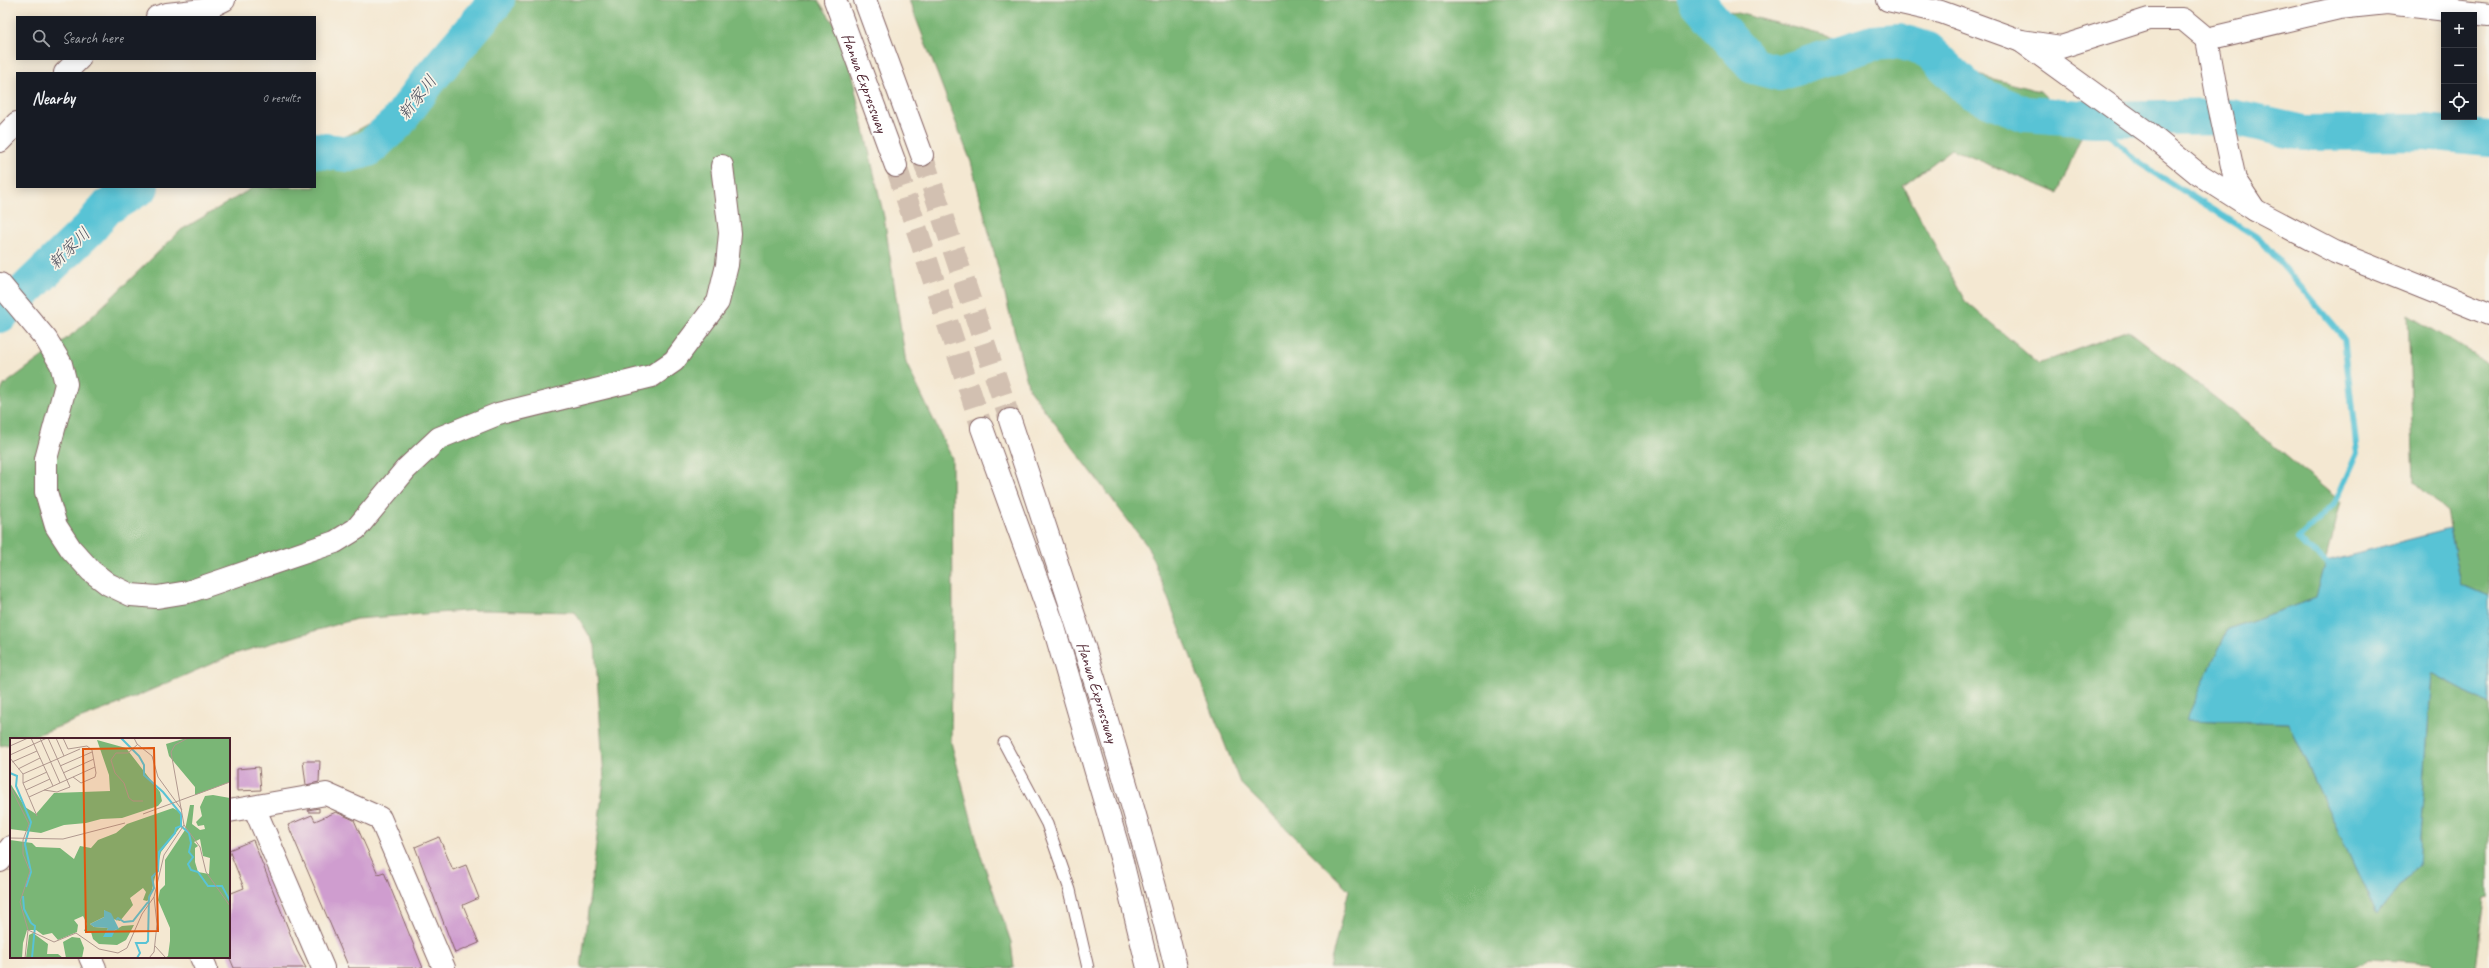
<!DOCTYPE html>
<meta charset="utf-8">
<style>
:root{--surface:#171b24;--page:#20242c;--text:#f1f3f6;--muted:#9ea1a6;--line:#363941}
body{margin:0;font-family:Caveat,"Klee One",sans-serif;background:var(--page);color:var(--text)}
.controls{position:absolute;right:12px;top:12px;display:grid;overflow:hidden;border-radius:0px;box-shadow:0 2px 10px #0003}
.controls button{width:36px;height:36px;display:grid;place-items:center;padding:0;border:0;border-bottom:1px solid var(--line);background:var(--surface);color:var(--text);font:20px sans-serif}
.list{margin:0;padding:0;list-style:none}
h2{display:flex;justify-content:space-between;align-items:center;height:52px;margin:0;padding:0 16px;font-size:17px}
h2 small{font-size:13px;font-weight:400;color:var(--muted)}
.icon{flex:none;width:22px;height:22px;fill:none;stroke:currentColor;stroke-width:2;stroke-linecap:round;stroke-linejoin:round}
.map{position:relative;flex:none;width:2489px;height:968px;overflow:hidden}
.search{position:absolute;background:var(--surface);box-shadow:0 2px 10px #0003;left:16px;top:16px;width:300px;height:44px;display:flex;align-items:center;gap:10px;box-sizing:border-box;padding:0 14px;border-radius:0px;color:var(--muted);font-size:15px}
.panel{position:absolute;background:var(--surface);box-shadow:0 2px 10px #0003;left:16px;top:72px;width:300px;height:116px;border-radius:0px}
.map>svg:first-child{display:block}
.forest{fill:#7ab676;stroke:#626a50}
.water{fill:#59c3d5;stroke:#527180}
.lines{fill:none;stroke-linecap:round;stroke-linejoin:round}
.stream{stroke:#59c3d5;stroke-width:6}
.river{stroke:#59c3d5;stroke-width:36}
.building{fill:#cf9dcf}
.motorway-tunnel{stroke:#d2c0b1;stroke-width:22;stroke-dasharray:22 11;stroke-linecap:butt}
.service-casing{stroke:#866565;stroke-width:13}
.minor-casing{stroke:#866565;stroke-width:24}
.tertiary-casing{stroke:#866565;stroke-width:24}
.motorway-casing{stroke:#866565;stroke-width:24}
.service{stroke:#fff;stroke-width:11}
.minor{stroke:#fff;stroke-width:22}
.tertiary{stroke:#fff;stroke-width:22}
.motorway{stroke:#fff;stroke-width:22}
.labels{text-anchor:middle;stroke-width:3.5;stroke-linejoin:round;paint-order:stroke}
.street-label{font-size:16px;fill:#4a1f2b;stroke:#f7f3e8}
.water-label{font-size:17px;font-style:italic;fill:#4e505e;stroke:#f7f3e8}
.inset-river{fill:none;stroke:#59c3d5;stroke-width:2}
.inset-road{fill:none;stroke:#b0988f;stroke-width:1}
.view{fill:#e0560e;fill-opacity:0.15;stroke:#e0560e;stroke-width:2}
.inset-edge{fill:none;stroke:#4a1f2b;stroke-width:2}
</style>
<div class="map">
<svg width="2489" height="968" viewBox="0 0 2489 968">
<rect width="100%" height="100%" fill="#f7f3e8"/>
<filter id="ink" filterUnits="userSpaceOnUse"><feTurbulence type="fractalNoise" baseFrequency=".025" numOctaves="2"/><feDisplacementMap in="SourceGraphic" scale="8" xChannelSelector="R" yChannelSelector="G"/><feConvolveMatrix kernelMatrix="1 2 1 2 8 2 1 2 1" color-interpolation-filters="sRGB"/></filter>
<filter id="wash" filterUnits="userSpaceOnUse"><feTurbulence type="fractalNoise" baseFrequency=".012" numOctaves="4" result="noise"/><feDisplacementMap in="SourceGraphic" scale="16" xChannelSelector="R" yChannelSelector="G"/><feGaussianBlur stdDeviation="0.9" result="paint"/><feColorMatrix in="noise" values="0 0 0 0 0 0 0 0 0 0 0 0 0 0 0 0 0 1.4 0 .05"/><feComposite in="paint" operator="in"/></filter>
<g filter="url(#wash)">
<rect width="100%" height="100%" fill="#f4e8d2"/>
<!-- forest -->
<path class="forest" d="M491 0H818L843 37 884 217 906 363 952 458 953 616 951 742 981 856 1011 942 1014 968H581L604 779 595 645 575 612 478 610 356 619 234 654 119 704 26 739H11V744L0 746V393L4 385 78 330 181 230 254 187H315V153L419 97 482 5Z
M909 0H1687L2040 91 2082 134 2058 193 1952 149 1903 186 1965 301 2039 364 2128 330 2231 410 2341 502 2317 598 2228 629 2187 720 2288 723 2377 915 2418 864 2432 674 2489 704V898L2484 899 2475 968H2436L2431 963 2370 959 2351 968H1329L1349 890 1240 783 1148 547 1029 389 971 162Z
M2408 315 2489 364V596L2461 584 2447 512 2414 482Z"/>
<!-- water -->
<path class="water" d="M2450 529 2461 584 2489 596V704L2432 674 2418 864 2377 915 2288 723 2186 720 2228 629 2316 598 2326 561Z"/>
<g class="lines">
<!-- stream -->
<path class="stream" d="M2095 119 2136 161 2260 239 2344 338 2357 453 2335 503 2297 540 2326 561"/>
<!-- river -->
<path class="river" d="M1696 0 1753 66 1780 73 1872 43 1899 41 1928 50 1972 92 2025 114 2095 119 2231 117 2303 133 2424 132 2489 138
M315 150 349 154 368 149 397 123 431 77 497 0
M0 315 90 228 106 208 141 187"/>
</g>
<g id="blocks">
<!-- building -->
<path class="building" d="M303 761H320L319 782 306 785Z
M259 767 261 790 237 791V769Z
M319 808V812H309L308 810Z
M336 812 354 820 378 874 384 872 423 968H349L288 825 312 815 315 821Z
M439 837 453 870 466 865 479 898 463 905 479 943 455 953 415 847Z
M253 840 297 951 306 968H234L229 956V894L244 888 229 850Z"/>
</g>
</g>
<g filter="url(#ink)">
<use href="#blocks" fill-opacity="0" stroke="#866565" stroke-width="1"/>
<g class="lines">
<!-- motorway-tunnel -->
<path class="motorway-tunnel" d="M922 155 1010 420
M896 166 982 428"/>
<defs>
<path id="service" d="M1004 743 1047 824 1070 890 1088 968"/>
<path id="minor" d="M157 17 167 14 204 10 224 0
M2207 39 2339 8 2387 3 2489 15
M2021 41 2061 47 2149 19H2183L2207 39 2218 101 2235 180 2255 210
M65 73 79 59
M0 141 17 123
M0 284 46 339 61 364 66 384 46 459V492L56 526 71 549 91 571 108 584 131 595 157 597 188 592 335 542 356 529 406 469 439 438 498 414 652 376 674 361 718 302 727 265 730 233 722 166
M254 807 323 968
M229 811 326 794 380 818 444 968
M0 861 11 847
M90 957 95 968
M201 957 206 968"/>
<path id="tertiary" d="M1888 0 1941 12 2021 41 2148 133 2197 173 2255 210 2335 252 2489 314"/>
<g id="motorway">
<path id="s1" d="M835 0 896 166"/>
<path d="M865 0 922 155"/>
<path id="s2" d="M1010 420C1070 601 1130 782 1176 968"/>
<path d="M982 428 1053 624 1122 861 1148 968"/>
</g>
</defs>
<!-- service casing -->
<use href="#service" class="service-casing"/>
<!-- minor casing -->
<use href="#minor" class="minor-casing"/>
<!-- tertiary casing -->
<use href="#tertiary" class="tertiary-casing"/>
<!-- motorway casing -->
<use href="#motorway" class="motorway-casing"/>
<!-- service -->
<use href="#service" class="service"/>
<!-- minor -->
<use href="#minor" class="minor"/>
<!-- tertiary -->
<use href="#tertiary" class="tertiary"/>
<!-- motorway -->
<use href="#motorway" class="motorway"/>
</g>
</g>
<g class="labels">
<!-- street labels -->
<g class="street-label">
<text dy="6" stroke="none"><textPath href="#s1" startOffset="88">Hanwa Expressway</textPath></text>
<text dy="6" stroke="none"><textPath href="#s2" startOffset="286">Hanwa Expressway</textPath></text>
</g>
<!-- water labels -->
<g class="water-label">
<text transform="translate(417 97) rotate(-52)" y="6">新家川</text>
<text transform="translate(69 248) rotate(-45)" y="6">新家川</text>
</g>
</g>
<!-- overview -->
<g transform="translate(10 738)">
<rect width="220" height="220" fill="#f4e8d2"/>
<path d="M220 0V44L185 57V49L159 18 156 6 173 1ZM87 2 116 10 150 54 152 63 148 68 112 80 91 81 76 85 54 87 31 95 0 91V45L15 69 26 76 44 55 100 53 99 37ZM203 57 220 60V220H155L158 218 160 203V190L148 162 150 152 155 147V122L175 92 180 67H184L182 86 190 92 195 91 194 87 188 88 186 84 192 78 190 69 195 58ZM190 101 193 118 200 120 199 136 188 134 185 124V110L188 108 184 104ZM163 70 170 74 171 88 151 114 140 160 137 163 133 162 136 154 133 150 120 160 123 167 110 183 103 181 94 172V179L80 186 84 189 98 190 94 199 112 188 124 187 116 202 107 207 89 206 83 201 81 194 74 193 77 186 73 178 64 182 68 187 67 194 48 202 42 195 33 197 26 192H17L13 205 12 220H0V102L22 105 26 109 50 110 64 121 70 108 81 110 88 102 106 95 117 86ZM23 195 38 206 37 216H48L53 220H16L19 197ZM62 199 70 200 74 210 72 220H56L53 204Z" fill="#7ab676" fill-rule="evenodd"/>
<path d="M94 172 101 175 109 191 105 192 102 199H93L98 190 84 189 80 186 94 179Z" fill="#59c3d5"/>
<path class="inset-river" d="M111 0 129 18 134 27V37L153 54 171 76V88L179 95 181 105 179 114 183 119 178 126 181 132 188 134 198 148H212L220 163M0 35 7 38 6 48 21 84 15 106 21 134 16 149M13 158 14 171 21 185M106 182 108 180 114 184 123 183 138 164M21 185 25 188 22 220M127 220 130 215 126 205H136L138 203 139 159 144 150 142 139 148 133 149 114 165 95 166 90 171 88"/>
<path class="inset-road" d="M21 0 43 48M30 0 50 45M46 0 54 18M53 0 58 11 77 8 82 12 86 35 85 39 71 45 63 39M124 0 127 6 142 18 148 39 172 72M128 6 118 15H106L101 22 105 35 114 45 119 60 123 63H133M0 8 18 0M0 17 37 0M0 20 13 36V45L27 78M2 24 27 13M50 28 82 14M8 31 30 20M53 35 84 21M13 36 70 11M13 45 37 34M0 48 19 86 13 102V116L20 133 10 164 18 192 15 220M16 52 40 41M34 52 47 54 60 49 38 0M19 59 85 29M133 76 220 44M174 87 190 109 196 134 220 168M0 100 53 101 115 85M18 192 44 204 66 195 89 211 108 215 117 210 132 176 144 159 154 117 174 87 161 14 165 7 178 0M145 208 156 220M139 220 144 214 147 186 144 159"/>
<path class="view" d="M144 10 148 193 76 194 73 11Z"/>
<rect width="220" height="220" class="inset-edge"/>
</g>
</svg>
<div class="controls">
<button>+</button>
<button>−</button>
<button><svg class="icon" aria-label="locate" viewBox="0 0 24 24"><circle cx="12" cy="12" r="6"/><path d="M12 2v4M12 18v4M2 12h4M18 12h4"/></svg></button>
</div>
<div class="search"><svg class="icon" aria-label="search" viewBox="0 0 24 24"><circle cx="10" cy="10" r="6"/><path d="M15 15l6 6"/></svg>Search here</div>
<section class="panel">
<h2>Nearby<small>0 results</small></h2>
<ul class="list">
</ul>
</section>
</div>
